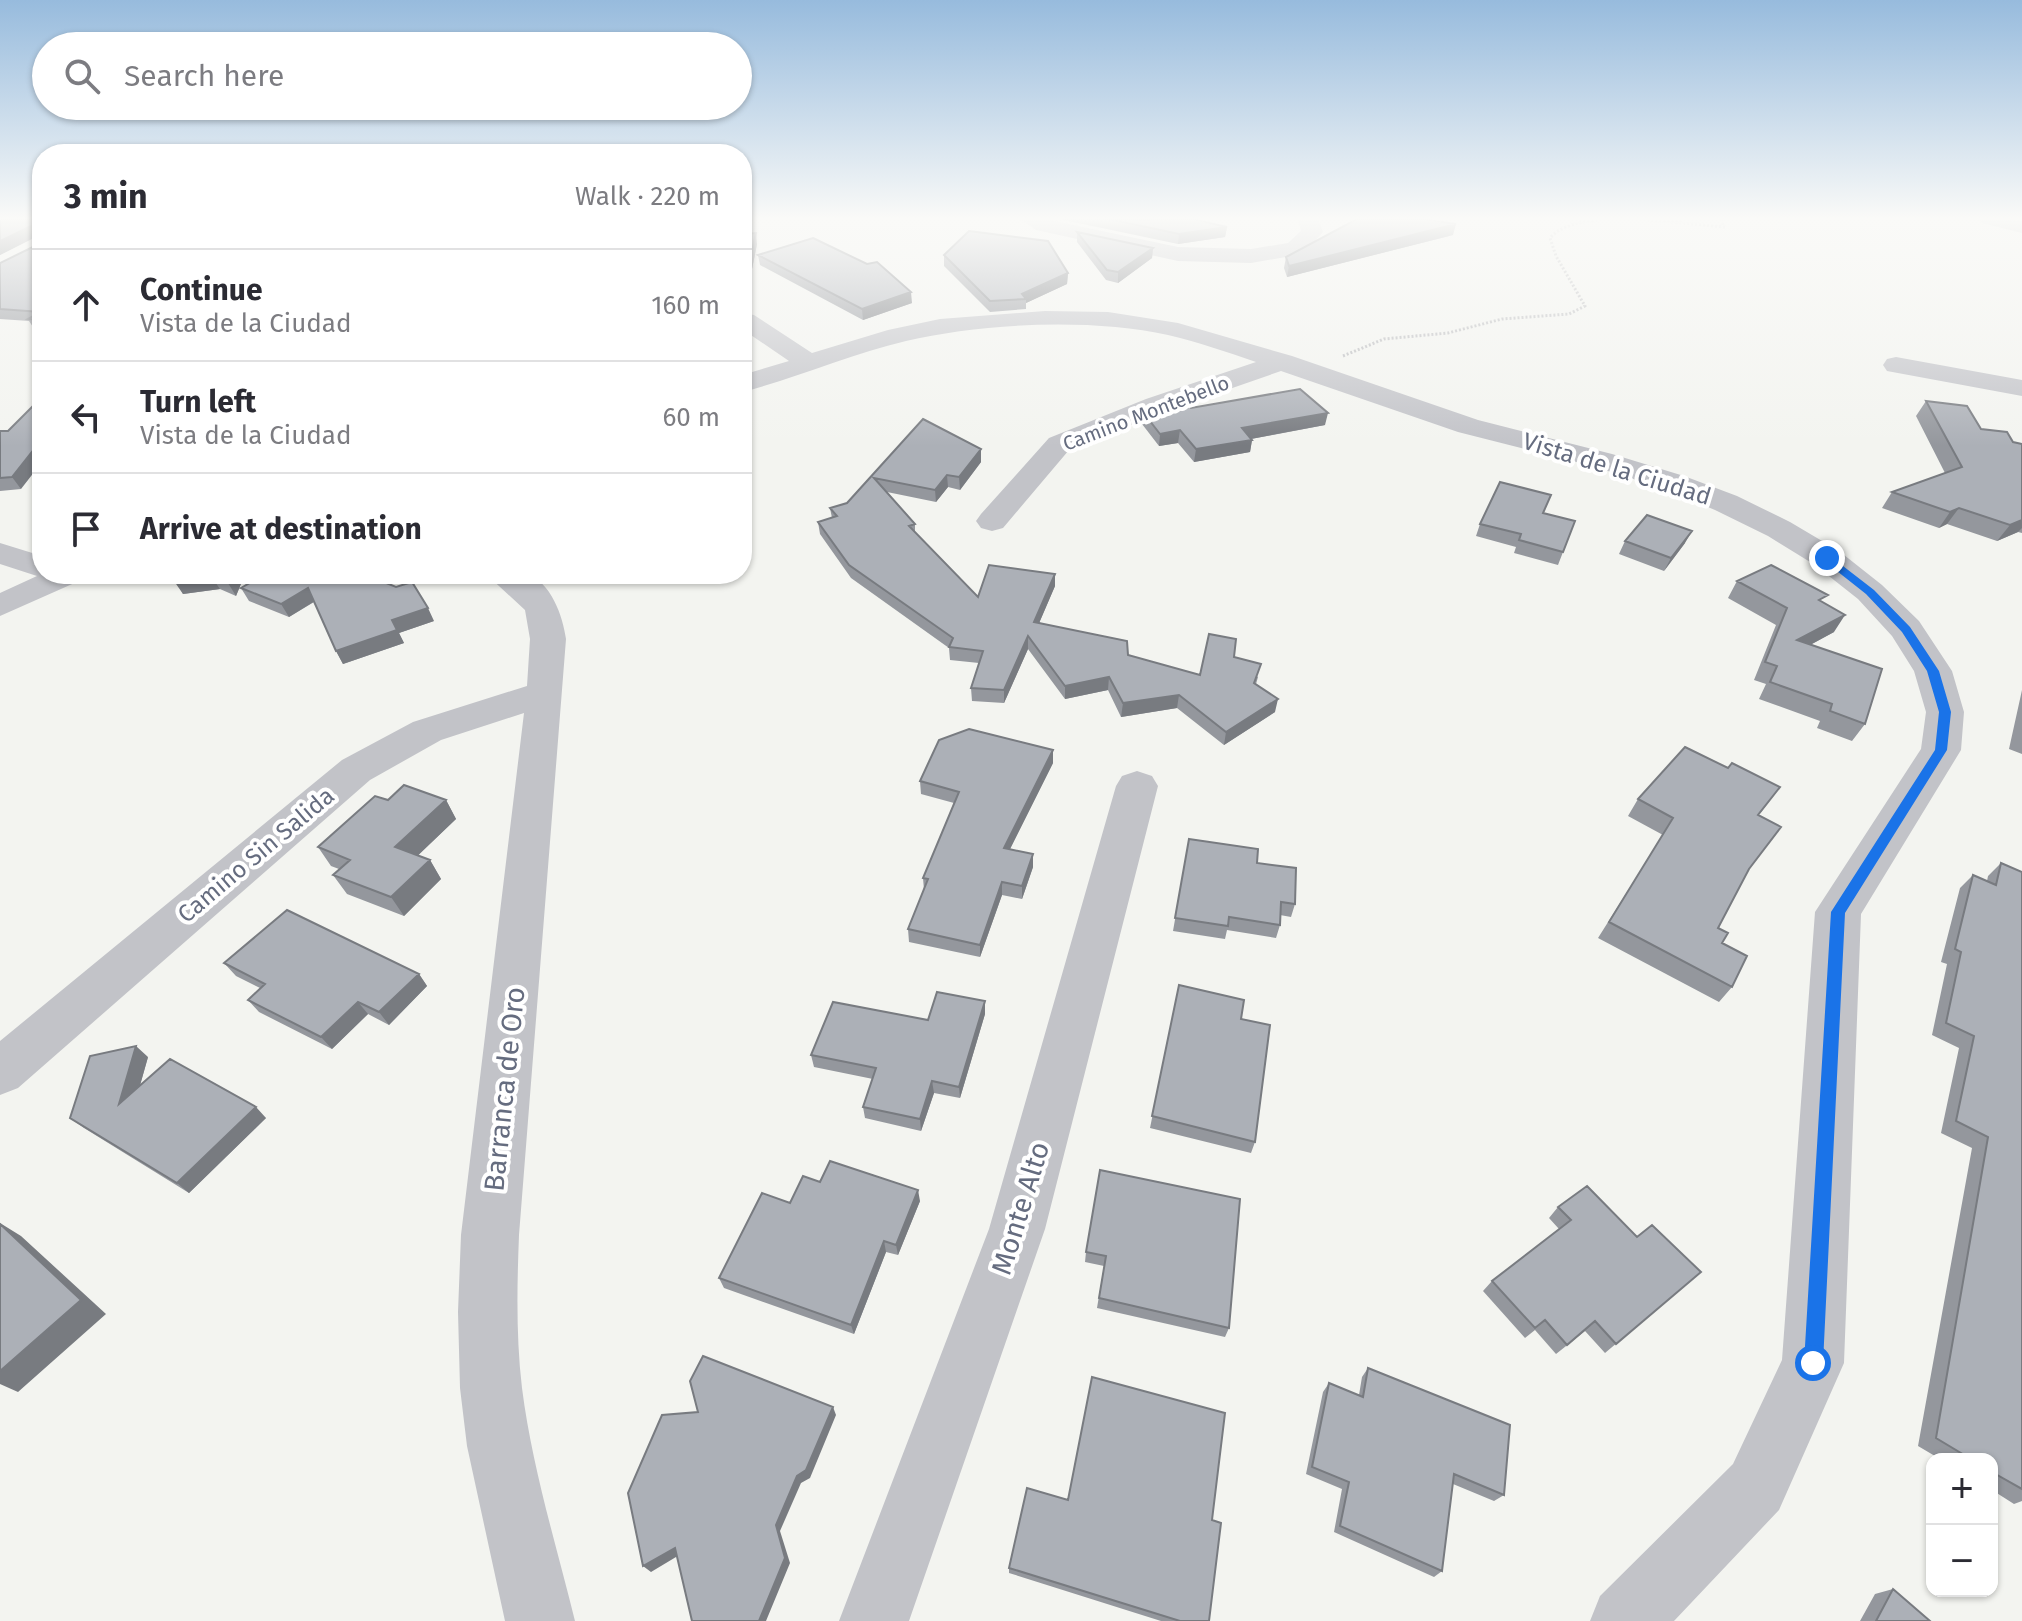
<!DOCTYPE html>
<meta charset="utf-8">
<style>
:root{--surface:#fff;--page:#f2f2f3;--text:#2b2b33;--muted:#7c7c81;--line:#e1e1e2}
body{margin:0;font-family:"Fira Sans",sans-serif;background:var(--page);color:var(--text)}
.controls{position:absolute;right:24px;bottom:24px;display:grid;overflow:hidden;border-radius:16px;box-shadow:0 2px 6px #0004}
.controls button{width:72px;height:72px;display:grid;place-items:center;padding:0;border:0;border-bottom:2px solid var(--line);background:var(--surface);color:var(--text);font:40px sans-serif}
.stop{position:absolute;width:24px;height:24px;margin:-18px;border:6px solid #1a73e8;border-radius:50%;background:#fff}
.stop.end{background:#1a73e8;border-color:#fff;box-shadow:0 2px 8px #0008}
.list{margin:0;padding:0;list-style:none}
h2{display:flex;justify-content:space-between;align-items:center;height:104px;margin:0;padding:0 32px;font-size:34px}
h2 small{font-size:26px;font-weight:400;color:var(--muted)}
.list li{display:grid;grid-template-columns:52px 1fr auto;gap:24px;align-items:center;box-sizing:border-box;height:112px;padding:0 32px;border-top:2px solid var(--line)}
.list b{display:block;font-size:30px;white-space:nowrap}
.list p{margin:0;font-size:26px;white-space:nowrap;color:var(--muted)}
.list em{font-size:26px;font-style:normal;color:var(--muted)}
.icon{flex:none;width:44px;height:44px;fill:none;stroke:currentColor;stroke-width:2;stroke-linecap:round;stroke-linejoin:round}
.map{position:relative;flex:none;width:2022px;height:1621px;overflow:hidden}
.search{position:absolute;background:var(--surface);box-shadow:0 2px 6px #0004;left:32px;top:32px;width:720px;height:88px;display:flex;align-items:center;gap:20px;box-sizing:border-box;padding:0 28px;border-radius:44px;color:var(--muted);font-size:30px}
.panel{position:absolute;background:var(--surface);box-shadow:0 2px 6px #0004;left:32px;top:144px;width:720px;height:440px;border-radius:32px}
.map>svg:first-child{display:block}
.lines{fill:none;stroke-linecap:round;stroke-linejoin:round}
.path{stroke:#bbbcbf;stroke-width:3;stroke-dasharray:2 2;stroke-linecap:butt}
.minor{fill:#c2c3c8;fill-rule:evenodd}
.wall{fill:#94979d}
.shaded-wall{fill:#787b80}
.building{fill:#acb0b7;stroke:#787b80;stroke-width:2}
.route{fill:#1a73e8}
.labels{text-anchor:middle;stroke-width:8;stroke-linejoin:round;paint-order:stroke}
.far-street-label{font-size:20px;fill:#656c7f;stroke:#fff}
.street-label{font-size:24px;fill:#656c7f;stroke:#fff}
.near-street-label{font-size:28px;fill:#656c7f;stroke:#fff}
</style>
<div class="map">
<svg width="2022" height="1621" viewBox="0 0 2022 1621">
<rect width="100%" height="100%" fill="#f3f4f0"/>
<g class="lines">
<!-- path -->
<path class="path" d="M1722 219 1723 227
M1343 356 1384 339 1448 333 1502 319 1569 314 1585 306 1556 256 1550 238C1577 205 1686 225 1727 227"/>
<!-- minor -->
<path class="minor" d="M1020 219H1045L1178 247 1251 249 1288 243 1301 231 1298 219H1318L1323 232 1303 254 1251 263 1178 261 1036 230Z
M1979 219 2022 221V233L1982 223Z
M1045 311 1108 312 1178 323 1292 356 1478 420 1612 454 1684 476 1737 496 1790 522 1839 551 1882 585 1919 621 1952 671 1964 712 1961 750 1861 914 1844 1363 1779 1510 1674 1621H1590L1600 1596 1733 1464 1782 1360 1815 912 1921 749 1926 712 1914 671 1892 636 1858 599 1815 565 1768 536 1715 510 1662 488 1592 466 1458 432 1281 371 1166 411 1069 450 1003 528 992 531 981 528 976 521 981 514 1049 438 1146 399 1256 362C1227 352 1198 342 1168 335 1091 318 982 323 906 341 850 354 797 378 742 392V375L789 361 742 329V313L754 315 812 353 888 330 940 319Z
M1896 357 2022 380V396L1887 371 1883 365 1887 359Z
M0 543 42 556V574H84L79 581 0 616V593L37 576 0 564Z
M486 574C498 574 515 571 526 574 551 581 563 617 566 639L519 1235C517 1286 516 1337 522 1388 532 1467 556 1544 575 1621H505L467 1446 460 1388 458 1312 461 1235 524 713 441 740 370 780 18 1088 0 1095V1041L342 760 413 722 527 686 530 639 525 610Z
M1137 771 1152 776 1158 786 1045 1229 909 1621H839L989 1229 1116 786 1122 776Z"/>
</g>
<!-- wall -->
<path class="wall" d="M0 219H42V330H35L29 321 0 319V263L37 245 38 236 0 255Z
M1059 219H1142L1227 227 1225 237 1178 244Z
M1077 232 1153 248 1152 258 1118 283 1106 280 1077 242Z
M742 234 757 244 750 279 742 280Z
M1453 235 1287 277 1284 268 1286 257Z
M758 255 912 303 863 320 760 265Z
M944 255 1068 273 1067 284 1026 303V309L990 312 944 266Z
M1926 401 1981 429 2013 442 2022 444V533L2018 532 1997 541 1947 524 1939 528 1882 508 1892 492 1945 473 1916 416Z
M1191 408 1325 425 1251 439 1252 440 1250 452 1194 462 1178 443 1159 446 1142 424 1143 412Z
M923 419 981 462 960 490 948 487 936 502 887 492 915 524V532L978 597 1055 574V586L1039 623 1128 655 1200 675 1234 657 1258 677 1256 684 1275 712 1224 745 1177 708 1121 717 1108 690 1065 699 1028 649 1004 703 972 701 971 688 979 663 950 660 949 648 851 578 820 534 818 522 832 518 830 508 847 503Z
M0 431H8L21 489 0 491Z
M1543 513 1563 552 1558 565 1514 553 1516 547 1476 536 1480 524Z
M1625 541 1685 543 1664 571 1619 554Z
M174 574H245L236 596 220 589 183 594Z
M1737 581 1823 603 1834 632 1810 645 1865 724 1852 741 1817 728 1820 721 1759 699 1766 684 1754 680 1776 625 1728 598Z
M241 588 434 621 399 633 404 643 343 664 336 651 314 602 289 617 249 601Z
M2022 690V754L2009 749Z
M1053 763 1010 849 1033 854V867L1022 899 1002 895 980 957 909 942 908 929 924 890 923 878 954 803 921 794 920 781Z
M1728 768 1780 787 1758 816 1748 870 1718 928 1732 987 1719 1002 1598 938 1663 835 1628 816 1638 799Z
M388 800H446L456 819 418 855 430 860 441 879 404 916 347 894 333 875 339 869 331 866 318 847Z
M1189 839 1257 863 1295 904 1291 917 1280 915V925L1276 938 1227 930 1225 939 1173 931Z
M2001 863 2022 872V1501L2014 1504 1992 1490V1459H1940L1918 1446 1972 1148 1941 1133 1959 1048 1932 1035 1947 964 1941 962 1960 888 1973 875 1987 881 1988 876Z
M224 963 419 974 427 986 389 1025 368 1014 332 1049 259 1012 248 1000 260 988 236 976Z
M1179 985 1241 1019 1255 1142 1251 1153 1150 1128Z
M985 1014 960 1098 934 1093 921 1131 865 1118 863 1107 873 1079 814 1067 811 1055 928 1020Z
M148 1057 140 1085 266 1118 189 1193 84 1128 70 1118Z
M820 1182 920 1201 898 1255 886 1252 854 1334 724 1288 719 1278 790 1203Z
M1240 1199 1229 1328 1225 1337 1097 1308 1104 1266 1085 1262 1086 1252Z
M1558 1207 1637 1237 1701 1272 1605 1353 1585 1331 1556 1354 1535 1330 1525 1338 1483 1291 1492 1281 1559 1229 1549 1218Z
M1368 1368 1504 1495 1494 1501 1453 1484 1442 1571 1434 1577 1334 1532 1342 1489 1306 1474 1323 1392 1329 1383 1359 1395 1362 1377Z
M1068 1500 1212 1520 1209 1621H1161L1009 1573V1568Z
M1893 1589 1930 1621H1860L1875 1594Z"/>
<!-- shaded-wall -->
<path class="shaded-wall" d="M35 224 41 234 0 255V241Z
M1456 224 1453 235 1287 277 1289 266Z
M1227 227 1225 237 1178 244 1179 234Z
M756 233 757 244 750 279 748 268Z
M1153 248 1152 258 1118 283V272Z
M1068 273 1067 284 1026 303V299L1022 294Z
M911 292 912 303 863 320 862 309Z
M1328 413 1325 425 1240 441 1242 428Z
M1180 430 1178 443 1159 446 1160 434Z
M42 439V462L21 489 12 477Z
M1252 440 1250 452 1194 462 1196 449Z
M981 449V462L960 490 959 477Z
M947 475 948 487 936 502 935 490Z
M1959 508 1947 524 1939 528 1950 512Z
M2022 520V528L2018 532 1997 541 2010 525Z
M1692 531 1685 543 1664 571 1671 558Z
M174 574 211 576 220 589 183 594 174 581 178 580Z
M232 574H245L236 596 228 583Z
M1055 574V586L1034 635V622Z
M308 588 315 601 289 617 281 604Z
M428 608 434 621 399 633 404 643 343 664 336 651 392 620Z
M1845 615 1834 632 1786 658 1797 640Z
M1028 636V649L1004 703V690Z
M1109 677 1108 690 1065 699V686Z
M1179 695 1177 708 1121 717 1123 703Z
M1278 699 1275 712 1224 745 1226 732Z
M1053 750V763L1004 861V848Z
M446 800 456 819 407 866 395 847Z
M1033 854V867L1022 899V886Z
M430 860 441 879 404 916 391 897Z
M1002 882V895L980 957V945Z
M419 974 427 986 389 1025 379 1012Z
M985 1001V1014L960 1098 959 1087Z
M358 1002 368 1014 332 1049 321 1037Z
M136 1046 148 1057 132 1114 119 1104Z
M932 1081 934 1093 921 1131 920 1119Z
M256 1107 266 1118 189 1193 177 1183Z
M918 1190 920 1201 898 1255 896 1245Z
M0 1223 21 1236 106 1314 18 1392 0 1384Z
M884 1241 886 1252 854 1334 851 1325Z
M833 1407 836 1415 810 1478 801 1483 780 1531 790 1563 766 1621H759L776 1525 797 1476Z
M675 1548 681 1554 651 1572 643 1566Z"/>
<!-- building -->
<path class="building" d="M0 219H42V320L28 319 41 312 0 309V263L37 245 38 225 35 224 0 241Z
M1109 219 1142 220 1193 219 1227 227 1179 234Z
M1357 219H1423L1456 224 1289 266 1286 257Z
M969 231 1048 241 1068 273 1022 294 1026 299 990 301 944 255Z
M1077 232 1153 248 1118 272 1107 270Z
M756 233 748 268 742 269V234Z
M813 238 867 264 877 262 911 292 862 309 758 255Z
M1300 389 1328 413 1242 428 1252 440 1196 449 1180 430 1160 434 1143 412 1186 402 1191 408Z
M42 397V439L12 477 0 478V431H8Z
M1926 401 1967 406 1981 429 2007 432 2013 442 2022 444V520L2010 525 1959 508 1950 512 1892 492 1962 467Z
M923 419 981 449 959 477 947 475 935 490 874 478 915 524 909 526 978 597 989 565 1055 574 1034 622 1127 641 1128 655 1200 675 1209 634 1236 639 1234 657 1261 664 1254 683 1278 699 1226 732 1179 695 1123 703 1109 677 1065 686 1028 636 1004 690 971 688 983 651 949 647 953 638 849 565 818 522 837 516 830 508 847 503Z
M1500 482 1551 495 1543 513 1575 521 1563 552 1519 540 1521 534 1480 524Z
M1647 515 1692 531 1671 558 1625 541Z
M1771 565 1828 595 1819 600 1845 615 1797 640 1882 669 1865 724 1830 711 1832 704 1770 682 1777 666 1765 662 1787 608 1737 581Z
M177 574H232L228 583 211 576 174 581Z
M265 574H364L396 587 412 582 428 608 392 620 397 630 336 651 308 588 281 604 241 588Z
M969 729 1053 750 1004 848 1033 854 1022 886 1002 882 980 945 908 929 928 879 923 878 959 792 920 781 939 740Z
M1685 747 1728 768 1732 763 1780 787 1758 815 1781 827 1749 869 1718 928 1728 933 1722 943 1747 956 1732 987 1609 922 1673 818 1638 799Z
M404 785 446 800 395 847 430 860 391 897 333 875 350 860 318 847 375 796 388 800Z
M1189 839 1258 849 1257 863 1296 868 1295 904 1281 902 1280 925 1229 917 1228 926 1175 918Z
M2001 863 2022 872V1489L1992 1472V1459H1971L1936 1438 1988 1137 1956 1121 1974 1036 1946 1023 1961 952 1955 949 1973 875 1996 885Z
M287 910 419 974 379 1012 358 1002 321 1037 248 1000 265 984 224 963Z
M1179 985 1244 1000 1241 1019 1270 1025 1255 1142 1152 1116Z
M937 992 985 1001 959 1087 932 1081 920 1119 863 1107 876 1068 811 1055 833 1002 928 1020Z
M136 1046 119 1104 170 1059 256 1107 177 1183 70 1118 90 1056Z
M830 1161 918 1190 896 1245 884 1241 851 1325 719 1278 762 1193 790 1203 803 1176 820 1182Z
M1100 1170 1240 1199 1229 1328 1099 1298 1106 1256 1086 1252Z
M1587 1186 1637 1237 1652 1225 1701 1272 1616 1344 1595 1321 1567 1345 1545 1320 1535 1328 1492 1281 1571 1220 1558 1207Z
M0 1224 81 1300 0 1371Z
M703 1356 833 1407 806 1470 797 1476 776 1525 785 1558 759 1621H692L675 1548 643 1566 628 1493 662 1415 698 1412 690 1381Z
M1368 1368 1510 1425 1504 1495 1454 1474 1442 1571 1340 1526 1349 1482 1312 1467 1329 1383 1363 1397Z
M1092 1377 1225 1413 1212 1520 1221 1523 1209 1621H1180L1009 1568 1027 1488 1068 1500Z
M1893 1589 1930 1621H1876Z"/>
<!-- sky -->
<linearGradient id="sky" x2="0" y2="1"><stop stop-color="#97bbdd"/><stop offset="0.49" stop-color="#fafaf8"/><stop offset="1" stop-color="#fafaf8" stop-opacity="0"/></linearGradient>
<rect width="2022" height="446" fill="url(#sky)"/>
<!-- route -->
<path class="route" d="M1823 556H1830L1874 590 1910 627 1939 671 1951 712 1947 750 1845 913 1823 1363 1820 1370 1813 1373 1807 1370 1804 1363 1831 912 1935 750 1939 712 1927 671 1902 632 1866 594 1823 560Z"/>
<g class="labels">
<!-- far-street labels -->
<g class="far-street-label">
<text transform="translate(1146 413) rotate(-21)" y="7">Camino Montebello</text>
</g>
<!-- street labels -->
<g class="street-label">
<text transform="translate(1617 469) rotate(17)" y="8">Vista de la Ciudad</text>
<text transform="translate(256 855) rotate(-40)" y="8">Camino Sin Salida</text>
</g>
<!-- near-street labels -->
<g class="near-street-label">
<text transform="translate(504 1089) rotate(-84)" y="10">Barranca de Oro</text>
<text transform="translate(1020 1208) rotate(-73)" y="10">Monte Alto</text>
</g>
</g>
</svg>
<div class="controls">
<button>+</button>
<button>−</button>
</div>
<div class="stop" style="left:1813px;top:1363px"></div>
<div class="stop end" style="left:1827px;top:558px"></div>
<div class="search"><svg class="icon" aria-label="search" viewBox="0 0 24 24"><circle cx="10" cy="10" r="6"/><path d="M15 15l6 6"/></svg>Search here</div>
<section class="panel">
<h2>3 min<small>Walk · 220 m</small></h2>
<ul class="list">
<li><svg class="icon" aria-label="ahead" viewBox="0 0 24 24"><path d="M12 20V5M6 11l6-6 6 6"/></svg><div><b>Continue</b><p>Vista de la Ciudad</p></div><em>160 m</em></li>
<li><svg class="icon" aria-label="left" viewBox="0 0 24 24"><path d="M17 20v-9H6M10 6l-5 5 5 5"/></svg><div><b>Turn left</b><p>Vista de la Ciudad</p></div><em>60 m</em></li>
<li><svg class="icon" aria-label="arrive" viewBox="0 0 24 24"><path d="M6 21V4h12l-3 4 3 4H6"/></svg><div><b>Arrive at destination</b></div></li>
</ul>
</section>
</div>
